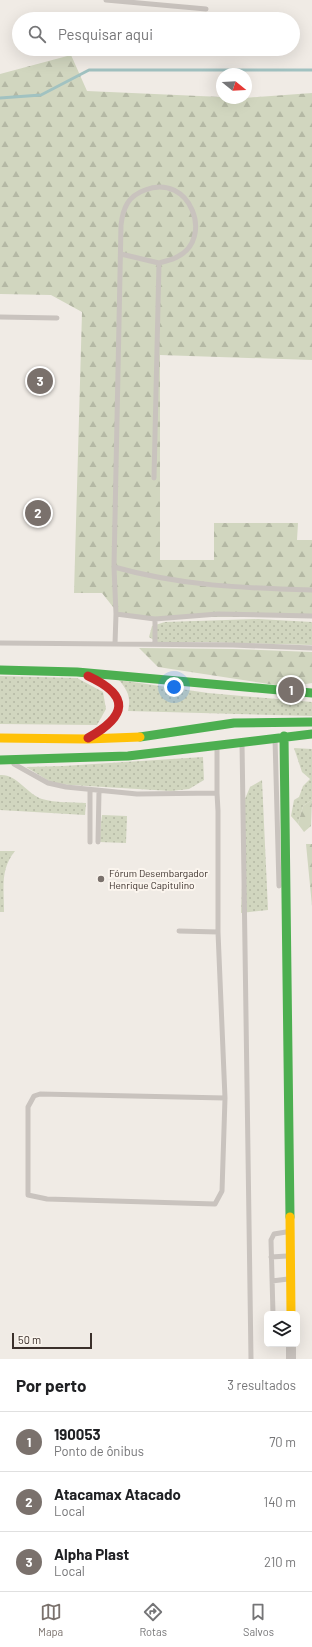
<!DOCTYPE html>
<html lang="pt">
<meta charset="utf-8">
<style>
:root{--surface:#fff;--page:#f2f2f2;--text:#202124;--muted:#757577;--line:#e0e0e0;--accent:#7a716c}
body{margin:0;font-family:Barlow,sans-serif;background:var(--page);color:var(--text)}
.controls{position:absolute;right:12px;bottom:12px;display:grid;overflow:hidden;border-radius:6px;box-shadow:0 4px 16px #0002}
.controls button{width:36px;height:36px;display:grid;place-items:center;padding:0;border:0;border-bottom:1px solid var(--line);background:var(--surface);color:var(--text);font:20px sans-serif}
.compass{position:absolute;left:216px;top:68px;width:36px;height:36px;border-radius:50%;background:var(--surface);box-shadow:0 4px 16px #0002;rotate:108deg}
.scale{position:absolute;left:12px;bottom:10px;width:80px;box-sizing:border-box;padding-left:4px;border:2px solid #3b302b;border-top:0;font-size:11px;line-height:14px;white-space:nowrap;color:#3b302b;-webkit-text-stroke:3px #fbf5ee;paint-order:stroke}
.you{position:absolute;left:174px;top:687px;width:14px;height:14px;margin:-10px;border:3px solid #fff;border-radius:50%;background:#1a73e8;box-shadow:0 0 0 6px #1a73e833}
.badge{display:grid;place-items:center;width:26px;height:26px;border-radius:50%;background:var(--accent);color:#fff;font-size:13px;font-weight:700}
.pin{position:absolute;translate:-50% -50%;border:2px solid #fff;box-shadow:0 1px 4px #0006}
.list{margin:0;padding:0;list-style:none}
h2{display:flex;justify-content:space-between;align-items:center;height:52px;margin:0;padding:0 16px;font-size:17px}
h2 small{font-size:13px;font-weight:400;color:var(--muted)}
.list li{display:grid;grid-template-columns:26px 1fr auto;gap:12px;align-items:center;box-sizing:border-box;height:60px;padding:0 16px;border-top:1px solid var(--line)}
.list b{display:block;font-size:15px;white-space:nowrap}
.list p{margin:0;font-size:13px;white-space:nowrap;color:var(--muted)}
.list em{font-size:13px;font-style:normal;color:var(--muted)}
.icon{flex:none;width:22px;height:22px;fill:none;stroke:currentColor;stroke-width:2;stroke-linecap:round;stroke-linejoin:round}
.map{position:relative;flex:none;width:312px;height:1359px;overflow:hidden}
.search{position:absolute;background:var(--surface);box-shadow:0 4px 16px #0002;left:12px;right:12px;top:12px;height:44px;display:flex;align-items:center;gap:10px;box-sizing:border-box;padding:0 14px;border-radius:22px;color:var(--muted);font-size:15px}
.sheet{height:232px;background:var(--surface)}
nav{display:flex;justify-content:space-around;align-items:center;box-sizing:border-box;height:56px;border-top:1px solid var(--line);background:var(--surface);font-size:11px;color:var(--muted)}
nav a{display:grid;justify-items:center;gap:2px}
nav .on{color:var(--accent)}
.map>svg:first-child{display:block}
.grass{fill:url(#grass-dots)}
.forest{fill:url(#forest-firs)}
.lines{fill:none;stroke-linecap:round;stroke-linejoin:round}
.stream{stroke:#a1c2c1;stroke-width:3}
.lane{stroke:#c9c3be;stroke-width:5}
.street{stroke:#c9c3be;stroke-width:10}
.fast{stroke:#4caf50;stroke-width:9}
.slow{stroke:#ffc107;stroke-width:9}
.jam{stroke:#c62828;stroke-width:9}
.poi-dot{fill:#7a716c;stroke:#fbf5ee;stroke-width:1.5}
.labels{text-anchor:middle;stroke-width:4;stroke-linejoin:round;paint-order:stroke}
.poi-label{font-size:10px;fill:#3b302b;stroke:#fbf5ee;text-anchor:start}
</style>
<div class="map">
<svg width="312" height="1359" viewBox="0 0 312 1359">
<defs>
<pattern id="grass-dots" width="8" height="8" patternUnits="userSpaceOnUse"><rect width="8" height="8" fill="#d1d6bf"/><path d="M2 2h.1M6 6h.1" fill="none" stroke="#b4b8a4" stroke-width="1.8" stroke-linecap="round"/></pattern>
<pattern id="forest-firs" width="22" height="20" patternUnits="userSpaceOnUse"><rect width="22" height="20" fill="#d1d6bf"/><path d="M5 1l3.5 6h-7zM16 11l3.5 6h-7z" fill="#b4b8a4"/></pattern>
</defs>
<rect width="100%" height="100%" fill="#f0ebe5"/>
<!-- grass -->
<path class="grass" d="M258 619 312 622V645L198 642 158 643 149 637 152 626 165 622Z
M0 676 77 678 103 692 106 709 97 725 0 724Z
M119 680 208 693 312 702V716L128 711C131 697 128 691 119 680Z
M294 748 312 749V800L303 806 298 824 291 816 294 800 299 797 303 786 310 779 302 772Z
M203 757 204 780 189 789 171 791 54 784 26 767 63 766Z
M0 775C17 774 27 794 42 799 56 803 71 802 86 803L85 815 0 810Z
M262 780 268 910 241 913 245 799 250 787Z
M102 815 127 816 126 843 99 842Z
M0 851H15C0 870 4 886 4 912H0Z"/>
<!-- forest -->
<path class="forest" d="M71 55 87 91 244 98 312 93V360L160 355V560H214V523H298L297 540H312V617H136L117 612 102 593H74L82 312 51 295 0 294V74Z
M139 648 233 649 312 652V683L289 687 158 667Z
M312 800 311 826 304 832 298 824 303 806Z
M306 844H312V906Z"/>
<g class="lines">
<!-- stream -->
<path class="stream" d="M0 98 41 95 89 70H312"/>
<!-- lane -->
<path class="lane" d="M106 0 206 9
M121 254 159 263 154 478
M159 263C165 261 172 260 177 257 215 239 190 172 145 190 128 196 123 208 121 225L114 567 116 614 155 619 218 614 312 616
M0 317 57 318
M114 567C182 586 242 588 312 590
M0 643 233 645 312 648
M115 644 116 614
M155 644V619
M275 738 279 886
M242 742 251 1359
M14 764 48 783 66 787 137 794 217 793 218 811V932L225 1098 222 1191 215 1204 47 1199 28 1195V1107L34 1096 40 1094 225 1098
M90 790V842
M217 793V746
M98 842 99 791
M179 931 218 932
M271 1257 287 1256
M272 1281 288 1279
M273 1314 271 1240 274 1234 286 1232"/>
<!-- street -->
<path class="street" d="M291 1344V1359"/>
<!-- fast -->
<path class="fast" d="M0 670 77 672 312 693
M284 736 290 1217
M140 737 234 723 312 722
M0 760 128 756 312 734"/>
<!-- slow -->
<path class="slow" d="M0 738 87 739 140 737
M290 1217 291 1314"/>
<!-- jam -->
<path class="jam" d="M88 676C131 696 127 716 88 738"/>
</g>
<!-- markers -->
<circle class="poi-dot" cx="101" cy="879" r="4"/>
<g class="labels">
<!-- poi labels -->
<g class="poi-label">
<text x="109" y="877">Fórum Desembargador<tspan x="109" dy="12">Henrique Capitulino</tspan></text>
</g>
</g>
</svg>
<div class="controls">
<button><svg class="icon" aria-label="layers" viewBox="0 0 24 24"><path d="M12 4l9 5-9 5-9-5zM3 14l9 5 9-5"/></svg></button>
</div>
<svg class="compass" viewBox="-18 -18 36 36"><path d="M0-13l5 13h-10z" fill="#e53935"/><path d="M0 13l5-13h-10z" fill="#757577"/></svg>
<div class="scale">50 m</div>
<div class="you"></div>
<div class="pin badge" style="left:291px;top:690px">1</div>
<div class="pin badge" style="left:38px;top:513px">2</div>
<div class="pin badge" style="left:40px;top:381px">3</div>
<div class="search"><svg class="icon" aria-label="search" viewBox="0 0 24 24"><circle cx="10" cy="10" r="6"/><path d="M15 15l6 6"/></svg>Pesquisar aqui</div>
</div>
<section class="sheet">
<h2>Por perto<small>3 resultados</small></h2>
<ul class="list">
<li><span class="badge">1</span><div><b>190053</b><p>Ponto de ônibus</p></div><em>70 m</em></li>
<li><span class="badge">2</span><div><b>Atacamax Atacado</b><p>Local</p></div><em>140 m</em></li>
<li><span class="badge">3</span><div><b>Alpha Plast</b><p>Local</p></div><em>210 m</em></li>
</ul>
</section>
<nav>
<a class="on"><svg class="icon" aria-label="map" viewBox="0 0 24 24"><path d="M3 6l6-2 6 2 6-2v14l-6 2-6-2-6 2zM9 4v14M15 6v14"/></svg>Mapa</a>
<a><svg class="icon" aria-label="directions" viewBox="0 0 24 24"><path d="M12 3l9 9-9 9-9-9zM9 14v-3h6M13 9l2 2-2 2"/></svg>Rotas</a>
<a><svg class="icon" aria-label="saved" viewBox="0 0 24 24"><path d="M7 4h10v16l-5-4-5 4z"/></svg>Salvos</a>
</nav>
